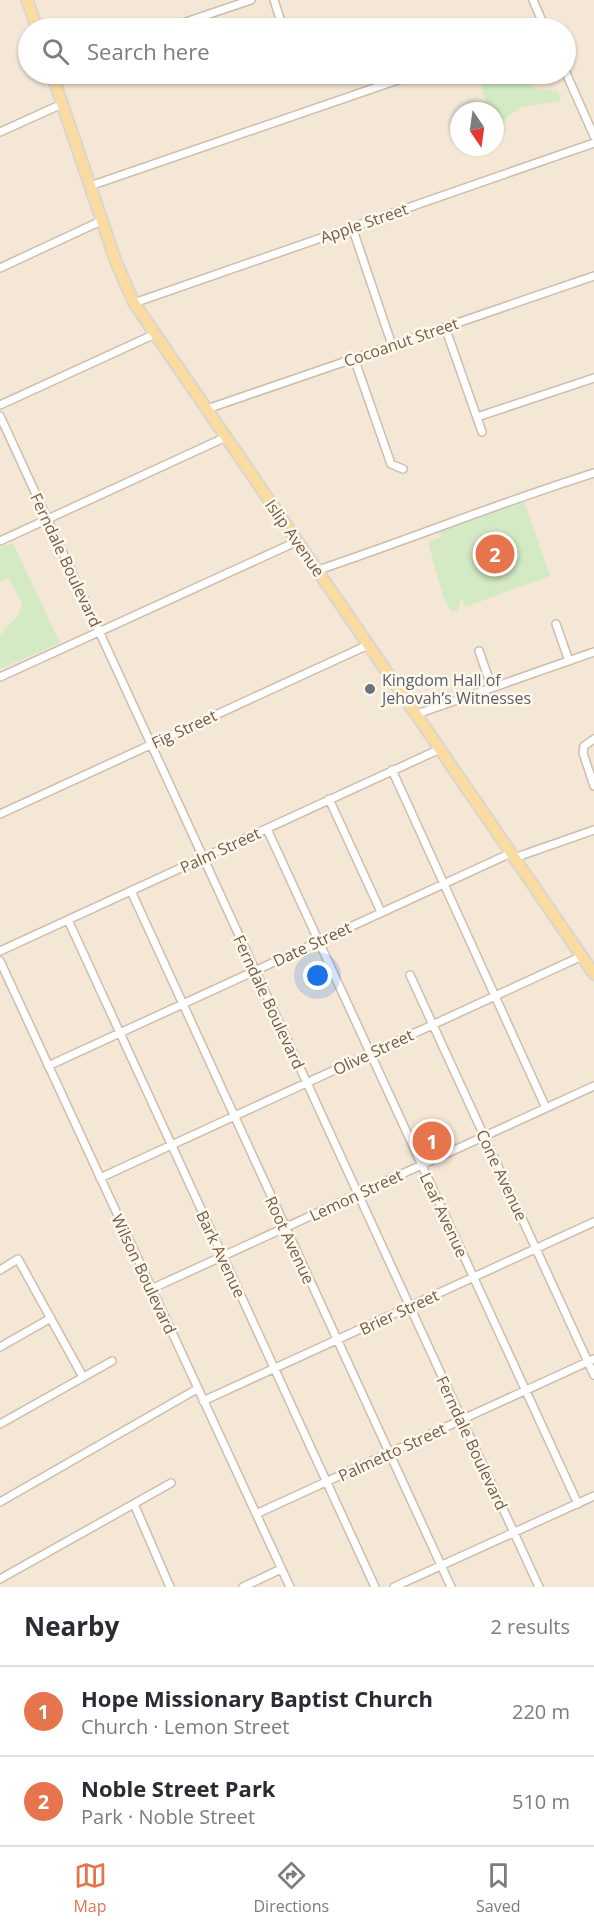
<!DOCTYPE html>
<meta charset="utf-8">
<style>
:root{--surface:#fff;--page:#f2f2f3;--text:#2b2b33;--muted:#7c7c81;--line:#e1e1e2;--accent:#e6744d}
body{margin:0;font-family:"Open Sans",sans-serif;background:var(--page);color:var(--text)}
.compass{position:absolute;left:450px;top:102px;width:54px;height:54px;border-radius:50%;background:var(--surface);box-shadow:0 2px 4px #0004;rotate:167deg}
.you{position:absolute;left:318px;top:976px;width:21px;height:21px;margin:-15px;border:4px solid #fff;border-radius:50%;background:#1a73e8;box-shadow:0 0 0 9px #1a73e833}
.badge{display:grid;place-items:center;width:39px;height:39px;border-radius:50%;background:var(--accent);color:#fff;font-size:20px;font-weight:700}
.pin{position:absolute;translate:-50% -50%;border:3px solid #fff;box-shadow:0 2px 6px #0006}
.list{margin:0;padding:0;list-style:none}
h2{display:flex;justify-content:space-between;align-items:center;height:78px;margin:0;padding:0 24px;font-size:26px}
h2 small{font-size:20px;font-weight:400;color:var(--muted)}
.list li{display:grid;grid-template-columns:39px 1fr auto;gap:18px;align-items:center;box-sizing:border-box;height:90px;padding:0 24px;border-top:2px solid var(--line)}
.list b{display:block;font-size:22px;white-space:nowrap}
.list p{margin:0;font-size:20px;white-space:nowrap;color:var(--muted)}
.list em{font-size:20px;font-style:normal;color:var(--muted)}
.icon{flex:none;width:33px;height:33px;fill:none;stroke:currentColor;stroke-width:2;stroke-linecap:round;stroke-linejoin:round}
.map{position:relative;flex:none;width:594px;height:1587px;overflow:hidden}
.search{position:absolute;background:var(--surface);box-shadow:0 2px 4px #0004;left:18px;right:18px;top:18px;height:66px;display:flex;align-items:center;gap:15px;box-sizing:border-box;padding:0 21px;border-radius:33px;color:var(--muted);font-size:22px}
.sheet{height:258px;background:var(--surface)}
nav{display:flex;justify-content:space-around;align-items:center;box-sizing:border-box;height:84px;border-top:2px solid var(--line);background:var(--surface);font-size:16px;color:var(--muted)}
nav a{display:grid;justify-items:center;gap:3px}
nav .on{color:var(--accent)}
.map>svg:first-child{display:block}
.residential{fill:#f4e7d5;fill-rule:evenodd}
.green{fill:#d3eac5}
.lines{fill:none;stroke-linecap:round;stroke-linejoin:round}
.street-casing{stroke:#cebdad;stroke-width:10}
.primary-casing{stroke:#dbd5d0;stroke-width:14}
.street{stroke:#fff;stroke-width:7}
.primary{stroke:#fadca0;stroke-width:10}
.worship-dot{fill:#6b7280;stroke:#fff9ed;stroke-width:2}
.labels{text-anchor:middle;stroke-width:5;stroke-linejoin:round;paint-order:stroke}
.street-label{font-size:16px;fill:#765c4b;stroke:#fff9ed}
.worship-label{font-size:16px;fill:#5b616d;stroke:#fff9ed;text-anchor:start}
</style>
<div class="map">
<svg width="594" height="1587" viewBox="0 0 594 1587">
<rect width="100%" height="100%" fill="#fcf5e7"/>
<!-- residential -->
<path class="residential" d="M0 0H594V1587H0ZM28 28H566V74H28ZM459 111H495V147H459Z"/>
<!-- green -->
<path class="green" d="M478 74H520L536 89 557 91 561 101 521 107 503 121 495 124V111H488Z
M524 501 550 576 465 607 462 598 457 611H451L443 596 428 542 442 537 440 531Z
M13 543 60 643 0 669V635L19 614 22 602 8 578 0 582V548Z"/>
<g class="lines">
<defs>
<path id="street" d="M274 0 283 28
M533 0 545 28
M168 28 251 0
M566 73 594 136
M0 132 62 104
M90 186 415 74
M352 227 392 345
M0 268 101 221
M134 303 594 143
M445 327 482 432
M354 358 391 464 403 469
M0 405 155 334
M207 409 594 276
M0 416 539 1587
M477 417 594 378
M0 541 226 437
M318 570C411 539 501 502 594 473
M556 624 569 661
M479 651 492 688
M0 677 298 541
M417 714 594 652
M594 739 584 746 583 753 594 786
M392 770 546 1108
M329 799 381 912
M0 814 368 645
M267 829 578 1504
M514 858 594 830
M131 891 451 1587
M68 920 375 1587
M0 951 440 749
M0 961 290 1587
M410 975 594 1375
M48 1066 511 853
M100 1178 582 956
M0 1270 18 1259 83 1377
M151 1289 594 1086
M0 1347 51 1318
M203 1401 594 1222
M0 1424 112 1361
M0 1502 197 1389
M134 1504 170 1587
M256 1514 594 1359
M0 1579 171 1483
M243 1587 281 1569
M394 1587 594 1496"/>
<path id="primary" d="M27 0 37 28
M52 74 116 262 134 303 594 974"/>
</defs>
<!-- street casing -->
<use href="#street" class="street-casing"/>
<!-- primary casing -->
<use href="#primary" class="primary-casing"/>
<!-- street -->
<use href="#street" class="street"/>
<!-- primary -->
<use href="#primary" class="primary"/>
</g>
<!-- markers -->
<circle class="worship-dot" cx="370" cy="689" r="6"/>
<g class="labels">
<!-- street labels -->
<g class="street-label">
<text transform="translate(364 223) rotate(-19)" y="6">Apple Street</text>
<text transform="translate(401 342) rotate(-19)" y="6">Cocoanut Street</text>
<text transform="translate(295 538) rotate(55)" y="6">Islip Avenue</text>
<text transform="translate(66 560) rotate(65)" y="6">Ferndale Boulevard</text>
<text transform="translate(184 729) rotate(-25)" y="6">Fig Street</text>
<text transform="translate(220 850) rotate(-25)" y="6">Palm Street</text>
<text transform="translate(312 944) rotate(-25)" y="6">Date Street</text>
<text transform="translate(269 1002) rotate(65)" y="6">Ferndale Boulevard</text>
<text transform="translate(373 1052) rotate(-25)" y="6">Olive Street</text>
<text transform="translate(502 1175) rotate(65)" y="6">Cone Avenue</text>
<text transform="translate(356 1195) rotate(-25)" y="6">Lemon Street</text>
<text transform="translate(444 1215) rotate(65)" y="6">Leaf Avenue</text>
<text transform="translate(290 1240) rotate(65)" y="6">Root Avenue</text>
<text transform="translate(221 1254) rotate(65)" y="6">Bark Avenue</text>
<text transform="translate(144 1274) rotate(65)" y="6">Wilson Boulevard</text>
<text transform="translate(399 1312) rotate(-25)" y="6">Brier Street</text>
<text transform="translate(472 1443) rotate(65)" y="6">Ferndale Boulevard</text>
<text transform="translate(392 1452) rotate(-25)" y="6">Palmetto Street</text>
</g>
<!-- worship labels -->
<g class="worship-label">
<text x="382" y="686">Kingdom Hall of<tspan x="382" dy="18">Jehovah’s Witnesses</tspan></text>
</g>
</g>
</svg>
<svg class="compass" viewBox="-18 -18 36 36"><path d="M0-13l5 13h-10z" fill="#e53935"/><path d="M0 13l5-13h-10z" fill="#7c7c81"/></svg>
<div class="you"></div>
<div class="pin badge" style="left:432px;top:1141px">1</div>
<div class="pin badge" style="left:495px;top:554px">2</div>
<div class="search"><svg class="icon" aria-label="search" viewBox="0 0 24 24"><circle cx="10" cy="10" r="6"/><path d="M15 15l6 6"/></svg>Search here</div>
</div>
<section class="sheet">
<h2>Nearby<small>2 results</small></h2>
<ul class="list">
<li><span class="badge">1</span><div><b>Hope Missionary Baptist Church</b><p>Church · Lemon Street</p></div><em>220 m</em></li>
<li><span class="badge">2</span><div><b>Noble Street Park</b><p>Park · Noble Street</p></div><em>510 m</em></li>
</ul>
</section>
<nav>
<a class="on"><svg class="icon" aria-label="map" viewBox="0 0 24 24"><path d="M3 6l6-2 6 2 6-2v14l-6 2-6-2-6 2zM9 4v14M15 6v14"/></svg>Map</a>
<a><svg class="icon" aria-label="directions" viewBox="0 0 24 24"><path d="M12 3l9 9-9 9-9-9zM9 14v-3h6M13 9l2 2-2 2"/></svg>Directions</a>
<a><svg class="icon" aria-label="saved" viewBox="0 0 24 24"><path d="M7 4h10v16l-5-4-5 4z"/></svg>Saved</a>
</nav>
